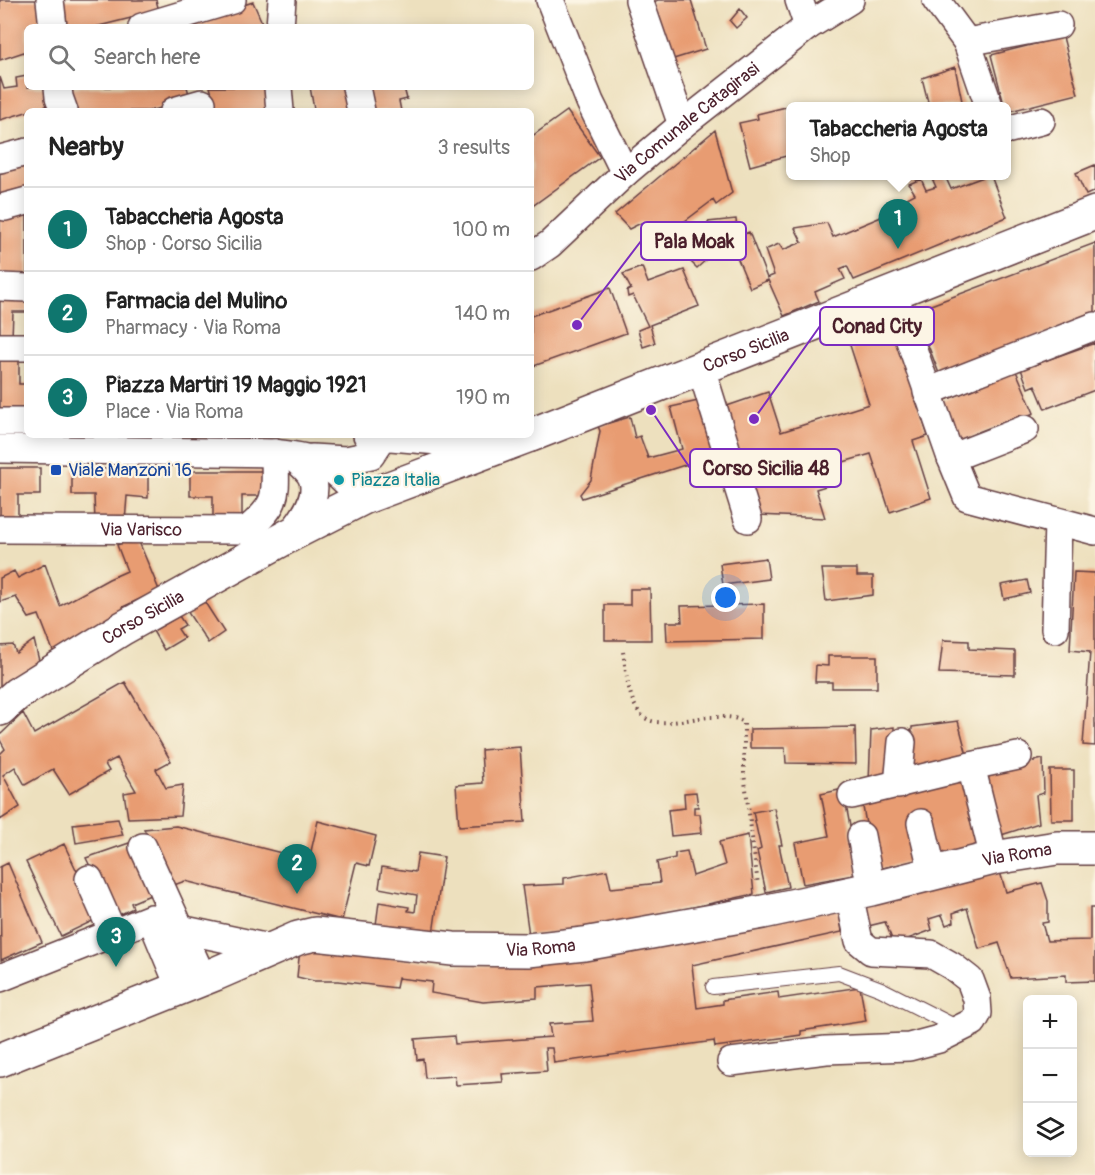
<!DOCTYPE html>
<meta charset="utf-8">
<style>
:root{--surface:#fff;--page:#f6f6f6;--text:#222;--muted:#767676;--line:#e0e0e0;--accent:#0f766e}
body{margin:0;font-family:Pangolin,sans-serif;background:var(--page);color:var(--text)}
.controls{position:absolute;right:18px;bottom:18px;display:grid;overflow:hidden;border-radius:9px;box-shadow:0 3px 15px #0003}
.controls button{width:54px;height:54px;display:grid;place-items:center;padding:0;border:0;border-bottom:2px solid var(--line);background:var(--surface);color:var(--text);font:30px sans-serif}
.you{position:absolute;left:726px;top:598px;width:21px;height:21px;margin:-15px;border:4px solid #fff;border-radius:50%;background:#1a73e8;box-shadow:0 0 0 9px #1a73e833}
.badge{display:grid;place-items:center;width:39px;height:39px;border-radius:50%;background:var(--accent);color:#fff;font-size:20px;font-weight:700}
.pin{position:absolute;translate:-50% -50px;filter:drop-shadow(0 2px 3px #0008)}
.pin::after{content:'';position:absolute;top:32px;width:21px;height:18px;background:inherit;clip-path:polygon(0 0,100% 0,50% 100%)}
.popup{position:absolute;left:786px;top:102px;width:225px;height:78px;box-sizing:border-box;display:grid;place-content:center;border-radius:9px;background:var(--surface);filter:drop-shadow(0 2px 4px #0005);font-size:20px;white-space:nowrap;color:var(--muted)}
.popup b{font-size:22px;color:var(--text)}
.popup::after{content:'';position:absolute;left:50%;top:100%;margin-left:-12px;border:12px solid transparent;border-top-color:var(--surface)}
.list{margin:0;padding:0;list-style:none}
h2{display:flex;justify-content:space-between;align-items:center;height:78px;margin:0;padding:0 24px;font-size:26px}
h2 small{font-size:20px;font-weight:400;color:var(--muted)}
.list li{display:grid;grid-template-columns:39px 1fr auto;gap:18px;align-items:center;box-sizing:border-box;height:84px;padding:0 24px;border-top:2px solid var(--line)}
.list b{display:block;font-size:22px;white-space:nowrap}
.list p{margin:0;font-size:20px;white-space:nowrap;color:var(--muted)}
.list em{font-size:20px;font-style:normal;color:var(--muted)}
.icon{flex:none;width:33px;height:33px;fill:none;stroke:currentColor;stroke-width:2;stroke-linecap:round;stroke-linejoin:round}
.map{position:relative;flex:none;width:1095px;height:1175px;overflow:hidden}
.search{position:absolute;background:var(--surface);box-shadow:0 3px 15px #0003;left:24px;top:24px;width:510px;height:66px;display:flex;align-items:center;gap:15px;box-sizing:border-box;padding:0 21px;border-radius:9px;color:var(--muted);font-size:22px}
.panel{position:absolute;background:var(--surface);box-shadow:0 3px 15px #0003;left:24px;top:108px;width:510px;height:330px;border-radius:9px}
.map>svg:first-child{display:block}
.building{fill:#e89c72}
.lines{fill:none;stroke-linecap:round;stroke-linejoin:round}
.service-casing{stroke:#623c41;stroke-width:16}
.minor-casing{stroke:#623c41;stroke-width:30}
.tertiary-casing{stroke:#623c41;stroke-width:36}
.path{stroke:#623c41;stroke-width:4;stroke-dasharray:1.5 4.5;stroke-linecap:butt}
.service{stroke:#fff;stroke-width:14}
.minor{stroke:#fff;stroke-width:27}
.tertiary{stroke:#fff;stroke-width:33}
.transit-dot{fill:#1a4fb4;stroke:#fcf5e5;stroke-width:2}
.culture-dot{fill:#0f9aa8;stroke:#fcf5e5;stroke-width:2}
.labels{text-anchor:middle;stroke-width:4.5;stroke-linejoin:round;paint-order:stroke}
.street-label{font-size:18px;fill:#4a1f2b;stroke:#fcf5e5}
.transit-label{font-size:18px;fill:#164399;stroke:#fcf5e5;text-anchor:start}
.culture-label{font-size:18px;fill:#0d838f;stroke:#fcf5e5;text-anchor:start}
.leader{fill:none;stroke:#7b2cbf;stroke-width:2}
.callout-dot{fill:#7b2cbf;stroke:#fcf5e5;stroke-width:2}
.callout{fill:#fcf5e5;stroke:#7b2cbf;stroke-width:2}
.callout-label{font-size:20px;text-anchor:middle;font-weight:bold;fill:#4a1f2b}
</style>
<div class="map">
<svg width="1095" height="1175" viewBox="0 0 1095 1175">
<rect width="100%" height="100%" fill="#fcf5e5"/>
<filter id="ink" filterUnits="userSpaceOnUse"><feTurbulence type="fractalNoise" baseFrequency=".0167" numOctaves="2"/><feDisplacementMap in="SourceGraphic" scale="12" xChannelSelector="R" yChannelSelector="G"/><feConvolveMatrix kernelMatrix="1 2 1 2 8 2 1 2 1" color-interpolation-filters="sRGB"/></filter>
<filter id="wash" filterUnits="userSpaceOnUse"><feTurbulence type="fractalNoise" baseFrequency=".008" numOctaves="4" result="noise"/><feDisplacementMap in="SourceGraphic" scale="24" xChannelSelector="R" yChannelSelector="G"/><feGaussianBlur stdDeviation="1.35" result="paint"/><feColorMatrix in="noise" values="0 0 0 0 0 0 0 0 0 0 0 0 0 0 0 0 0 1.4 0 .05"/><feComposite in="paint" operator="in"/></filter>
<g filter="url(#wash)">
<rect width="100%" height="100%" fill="#ede0be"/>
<g id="blocks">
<!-- building -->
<path class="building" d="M0 0H38L41 27H27V51L0 60Z
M61 0H156L159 11 95 27H63L62 21 66 20Z
M658 0H691L706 49 667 61 650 3Z
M253 2 264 27H193L192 22Z
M740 9 747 18 736 28 730 21Z
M1063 37 1078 94 1006 112 991 55Z
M955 67 963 106H929L922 78Z
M27 76V87H49L53 104 0 120V77L4 89 17 87 16 78Z
M67 87H187L191 101 148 111H74Z
M210 87H270L271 111H217Z
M310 87H344L349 111H308L314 109Z
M365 87 404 88 407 99 399 101 401 111H370Z
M786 107 790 123V155L750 166 739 123 758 119 757 114Z
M567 111 600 157 531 207V137Z
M715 130 732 193 716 205 713 200 665 236 648 224 641 223 629 229 615 214Z
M27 162V192L0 200V169Z
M1095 165V191L1086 195 1076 173Z
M931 176H945L951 189 986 176H991L1007 217 854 280 847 266 840 269 845 279 815 292 819 301 784 316 768 280 750 288 730 240 749 232 767 278 774 275 765 250 779 244 783 250 802 242 795 228 827 223 833 237 910 205 907 198 915 194 909 184 921 179 926 190 936 187Z
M27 213V274H0V217Z
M736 219 737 231 710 235 708 222Z
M1095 243V315L940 376 915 311Z
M701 249 708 258 697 268 688 259Z
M642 267 648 283 684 270 699 306 650 325 655 343 643 347 638 330 648 326 633 295 628 297 627 291 631 289 623 274Z
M610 288 626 333 531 367V316Z
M0 296H27V312H13L12 337H0Z
M891 322 928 436 913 441 931 498 890 512 871 454 826 467 832 484 816 489 825 518 759 515 724 407 768 392 781 432 869 404 847 336Z
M1095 343V390L1045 409 1035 385 1028 388 1021 369Z
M0 356H19V384H27V410H0Z
M1016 371 1034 413 977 435 960 444 943 401 977 387 976 383Z
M703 400 719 454 582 498 580 494 591 480 600 431 598 426 630 417 635 438 640 436 648 458 682 449 671 407Z
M0 468H40V495H18V522H0Z
M72 469H148V498L127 496 125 522H95L94 495H72Z
M190 471H265L266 496H242V523H213V496H190Z
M137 537 159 590 123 607 125 612 55 656 39 615 29 618 16 597 0 602V578L14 571 18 578 45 564 60 606 109 579 127 571 117 545Z
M766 558 769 579 723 585 720 564Z
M822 569H857V576H873V595L826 601Z
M1074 572 1095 573V746L1083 745 1090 652 1070 650Z
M1027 580 1030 593 1004 599 1001 585Z
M630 589H650L651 640H605V605H630Z
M204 601 224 632 208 643 187 611Z
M764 604V639L667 641 666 622H682L681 606Z
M179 616 185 625 178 629 184 638 164 650 153 631Z
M34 640 40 665 0 694V646L13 645 16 653Z
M943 640 969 641V649L1015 651V675L939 673Z
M828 656H877V688H832V682H815L816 665 828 666Z
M125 682 171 761 156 769 166 788 183 785 180 816 128 818 124 793 136 791 117 758 105 764 109 771 69 794 53 769 25 785 15 767 3 775 20 807 0 820V754L5 749 0 740V735L23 713 34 734Z
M958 721 968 759 910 772 912 727Z
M855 727 856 764 786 763 785 748H750V729Z
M894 727 892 777 869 782 871 730Z
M520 747 525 822 459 826 456 785 483 783 481 750Z
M1043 759 1044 793 1036 795 1039 823 998 836 981 773Z
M1050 770H1074V820H1051Z
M967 776 984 843 937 856 874 870 862 801Z
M843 789 859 874 803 884 795 843 829 836 821 794Z
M696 792 698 807H694V814H700L702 833 671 836 668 810 685 808 684 793Z
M774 808 782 845H779L788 887 766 892 757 851 761 849 753 812Z
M118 819 123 835 76 843 73 824Z
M318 821 376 836 369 866 356 863 342 920 185 881 171 886 144 829 176 826 309 860Z
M748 835 754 894 598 928 529 935 522 886 564 884V878L607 870 611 888 660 883 657 862 675 858V853L687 851 693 876 725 865 719 842Z
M132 842 155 893 131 903 133 908 115 917 86 858Z
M64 844 99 918 61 936 26 862Z
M418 853 444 857 433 934 376 925 379 902 409 907 408 911 415 912 417 895 379 888 382 867 415 872Z
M8 863 42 942 1 960 0 867Z
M1000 872 1006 892 1042 883 1048 901V922L1042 923 1047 941 1090 940V908H1095V981L1066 982V975L1011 978 999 943 979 949 967 908 953 913 954 922 946 925 942 915 929 919 932 930 894 944 885 922 864 927 862 906Z
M839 909 842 932 692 965 697 1008 723 1004V1000L778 992 779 999 860 987 866 1021 801 1031V1035L715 1047 714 1041 554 1063 552 1048H545L547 1071 502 1074 503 1082 456 1085 455 1076 425 1078 423 1059 417 1060 415 1039 454 1036 455 1044 551 1037 549 1024 593 1021 589 983 537 987V998L483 1002 431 993 432 982 398 978 396 988 338 981H314L297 977 300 949 479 966 527 964Z"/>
</g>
</g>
<g filter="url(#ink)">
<use href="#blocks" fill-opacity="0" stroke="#623c41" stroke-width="1.5"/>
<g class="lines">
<defs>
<path id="service" d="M713 987 839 973 881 989 960 1029"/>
<g id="minor">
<path d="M50 0 53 27"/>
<path d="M550 0 590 102 625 173"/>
<path d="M639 0 682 125"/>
<path d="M799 0 808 26"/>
<path d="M936 0 967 42 989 106"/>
<path d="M142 27 232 0"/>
<path d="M280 27 282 0"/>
<path d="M967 42 1058 25"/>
<path d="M58 87 59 97 64 111"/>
<path d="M278 87 280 111"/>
<path d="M356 87 361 111"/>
<path d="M174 111 202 103"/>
<path d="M1006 130 1041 121"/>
<path d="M0 159 27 152"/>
<path d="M5 207 27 201"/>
<path id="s1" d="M531 257 550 244 625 173 682 125 808 26 850 0"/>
<path d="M0 287 27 288"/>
<path d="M893 292 951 458 967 497 1095 531"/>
<path d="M0 347H27"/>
<path d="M701 368 748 519"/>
<path d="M927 392 1095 326"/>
<path d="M0 422H27"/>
<path d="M367 435 497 446"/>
<path d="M0 449 275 453C296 456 318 457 335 472 345 480 353 490 363 498"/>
<path d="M312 458 346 460 371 455 383 437"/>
<path d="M951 458 1025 429"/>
<path id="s2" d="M0 529 247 530C281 502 275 494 275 453"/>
<path d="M290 535C301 522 320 497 312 478 309 470 298 462 292 456"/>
<path d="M1055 629 1058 522"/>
<path d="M971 766 1018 756"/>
<path d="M898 785 902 742"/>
<path d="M852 795 971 766 994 858"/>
<path d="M921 823 933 873"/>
<path d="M861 836 871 889"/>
<path d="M143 847 203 979"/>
<path d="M89 879 113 933"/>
<path d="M170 934 180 929 274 949"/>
<path d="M0 978 151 918 180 988"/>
<path d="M731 1062 826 1050 909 1047 939 1039 973 1022 978 1013 977 999 970 980 952 966 931 954 871 951 859 941 849 894"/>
</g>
<g id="tertiary">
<path id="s3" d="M531 435 1095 213"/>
<path id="s4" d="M0 709 17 694 123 628 290 535 363 498 530 435"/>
<path id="s5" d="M0 1060 215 974 298 938 315 934 453 949 528 950 584 944 763 912 871 889 994 858 1057 848H1095"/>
</g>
</defs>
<!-- service casing -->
<use href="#service" class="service-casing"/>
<!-- minor casing -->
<use href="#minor" class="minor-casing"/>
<!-- tertiary casing -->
<use href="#tertiary" class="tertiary-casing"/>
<!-- path -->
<path class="path" d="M623 652C627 673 628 720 657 722 676 724 694 717 713 717 726 717 733 716 744 722V773L758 885"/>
<!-- service -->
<use href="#service" class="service"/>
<!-- minor -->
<use href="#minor" class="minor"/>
<!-- tertiary -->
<use href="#tertiary" class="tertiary"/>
</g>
</g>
<!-- markers -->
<rect class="transit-dot" x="50" y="464" width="12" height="12" rx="3"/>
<circle class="culture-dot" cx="339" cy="480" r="6"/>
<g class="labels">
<!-- street labels -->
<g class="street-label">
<text dy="6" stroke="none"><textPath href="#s1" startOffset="206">Via Comunale Catagirasi</textPath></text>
<text dy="6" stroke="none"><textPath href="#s3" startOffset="231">Corso Sicilia</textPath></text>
<text dy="6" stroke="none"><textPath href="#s2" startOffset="141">Via Varisco</textPath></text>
<text dy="6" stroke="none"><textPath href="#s4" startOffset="170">Corso Sicilia</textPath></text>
<text dy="6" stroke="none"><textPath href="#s5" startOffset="1052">Via Roma</textPath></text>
<text dy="6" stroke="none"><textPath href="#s5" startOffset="566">Via Roma</textPath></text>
</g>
<!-- transit labels -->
<g class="transit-label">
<text x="68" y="476">Viale Manzoni 16</text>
</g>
<!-- culture labels -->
<g class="culture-label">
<text x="351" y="486">Piazza Italia</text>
</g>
</g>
<!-- callouts -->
<path class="leader" d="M577 325L641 241M754 419L820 326M651 410L690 468"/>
<g class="callout-dot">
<circle cx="577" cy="325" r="6"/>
<circle cx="754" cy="419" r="6"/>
<circle cx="651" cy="410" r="6"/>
</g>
<g class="callout">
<rect x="641" y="222" width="105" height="38" rx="6"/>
<rect x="820" y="307" width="114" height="38" rx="6"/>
<rect x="690" y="449" width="151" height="38" rx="6"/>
</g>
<g class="callout-label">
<text x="694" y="248">Pala Moak</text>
<text x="877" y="333">Conad City</text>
<text x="766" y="475">Corso Sicilia 48</text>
</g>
</svg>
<div class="controls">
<button>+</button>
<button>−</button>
<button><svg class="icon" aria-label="layers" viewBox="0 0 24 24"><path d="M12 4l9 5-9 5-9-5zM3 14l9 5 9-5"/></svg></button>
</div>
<div class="you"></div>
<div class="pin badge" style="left:898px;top:249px">1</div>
<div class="popup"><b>Tabaccheria Agosta</b>Shop</div>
<div class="pin badge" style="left:297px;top:894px">2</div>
<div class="pin badge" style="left:116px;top:967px">3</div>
<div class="search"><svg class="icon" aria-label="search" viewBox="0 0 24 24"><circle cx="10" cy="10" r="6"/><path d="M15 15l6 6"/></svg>Search here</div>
<section class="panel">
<h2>Nearby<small>3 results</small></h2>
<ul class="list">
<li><span class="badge">1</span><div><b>Tabaccheria Agosta</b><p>Shop · Corso Sicilia</p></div><em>100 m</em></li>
<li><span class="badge">2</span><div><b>Farmacia del Mulino</b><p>Pharmacy · Via Roma</p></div><em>140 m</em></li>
<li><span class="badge">3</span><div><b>Piazza Martiri 19 Maggio 1921</b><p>Place · Via Roma</p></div><em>190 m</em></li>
</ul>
</section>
</div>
